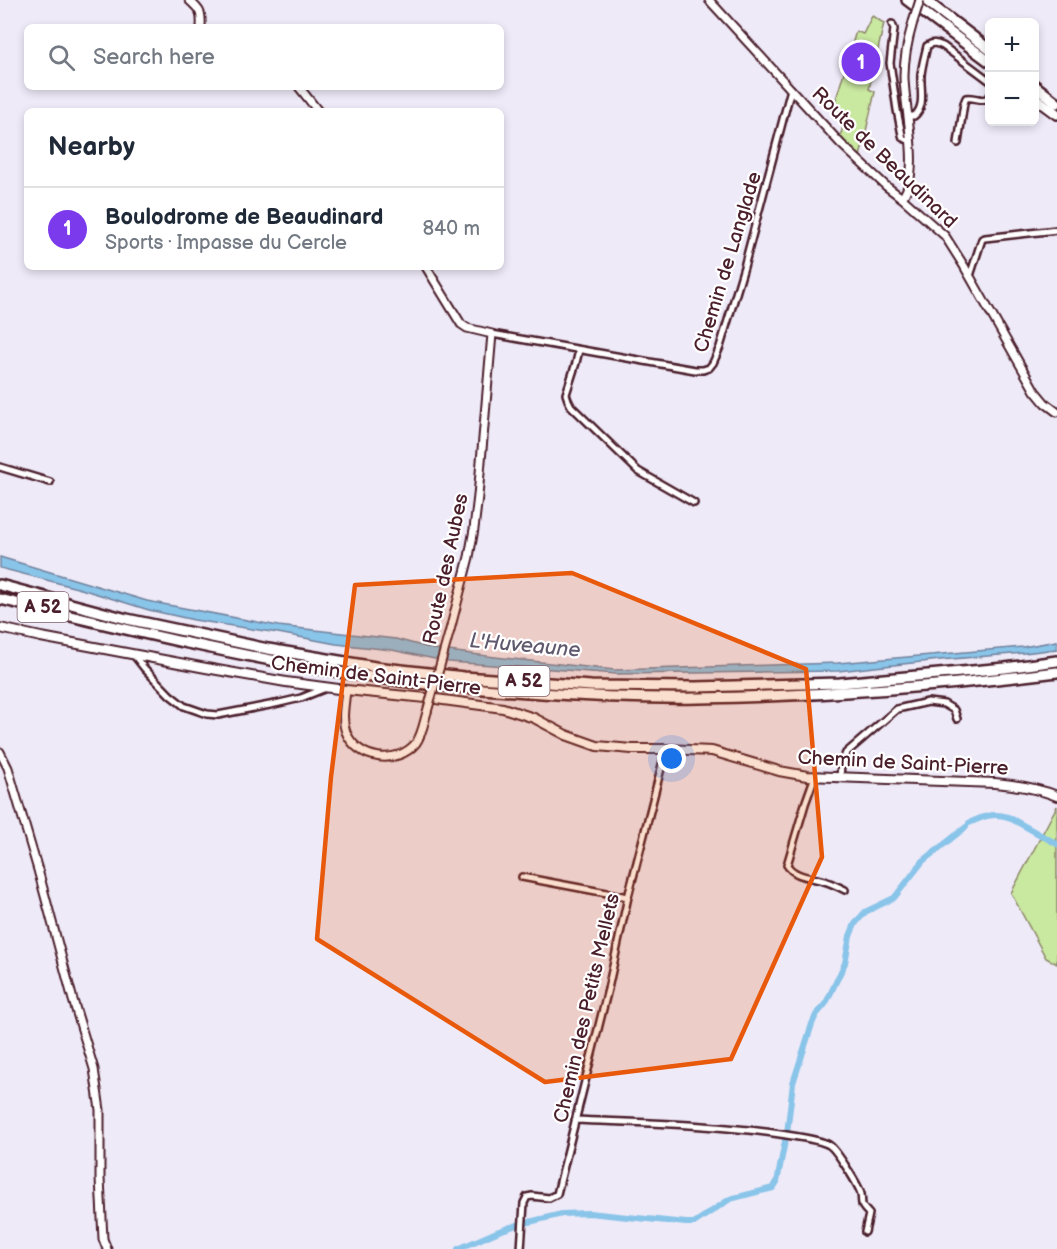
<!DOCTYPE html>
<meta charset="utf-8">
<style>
:root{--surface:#fff;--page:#f2f2f3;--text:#1f2937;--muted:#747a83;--line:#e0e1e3;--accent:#7c3aed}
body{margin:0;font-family:"Balsamiq Sans",sans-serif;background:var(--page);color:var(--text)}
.controls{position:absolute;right:18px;top:18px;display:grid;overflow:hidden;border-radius:9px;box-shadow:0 3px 9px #0003}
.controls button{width:54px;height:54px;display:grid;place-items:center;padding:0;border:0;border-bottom:2px solid var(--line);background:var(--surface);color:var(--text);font:30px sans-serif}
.you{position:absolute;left:672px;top:759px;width:21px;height:21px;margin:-15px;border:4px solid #fff;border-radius:50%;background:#1a73e8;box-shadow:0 0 0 9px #1a73e833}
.badge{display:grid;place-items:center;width:39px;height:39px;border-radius:50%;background:var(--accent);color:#fff;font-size:20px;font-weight:700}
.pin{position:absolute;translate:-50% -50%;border:3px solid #fff;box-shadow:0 2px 6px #0006}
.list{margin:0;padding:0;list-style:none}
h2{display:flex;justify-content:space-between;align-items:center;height:78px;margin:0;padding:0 24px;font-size:26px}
h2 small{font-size:20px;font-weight:400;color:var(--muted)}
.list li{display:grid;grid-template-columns:39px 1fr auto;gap:18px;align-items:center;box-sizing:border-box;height:84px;padding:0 24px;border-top:2px solid var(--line)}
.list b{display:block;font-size:22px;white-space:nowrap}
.list p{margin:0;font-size:20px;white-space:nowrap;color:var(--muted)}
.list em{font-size:20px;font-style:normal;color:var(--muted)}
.icon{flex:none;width:33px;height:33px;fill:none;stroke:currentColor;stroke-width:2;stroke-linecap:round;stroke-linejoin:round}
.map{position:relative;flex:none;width:1057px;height:1249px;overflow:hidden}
.search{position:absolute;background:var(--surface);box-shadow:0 3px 9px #0003;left:24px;top:24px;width:480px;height:66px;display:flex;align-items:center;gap:15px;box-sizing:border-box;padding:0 21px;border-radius:9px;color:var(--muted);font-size:22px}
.panel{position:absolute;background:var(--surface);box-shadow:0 3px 9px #0003;left:24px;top:108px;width:480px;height:162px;border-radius:9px}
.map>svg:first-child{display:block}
.green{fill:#c9e8a0;stroke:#8a8466;stroke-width:1.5}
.water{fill:#89c4e9;stroke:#70829d;stroke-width:1.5}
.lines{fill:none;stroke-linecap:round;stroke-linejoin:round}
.canal{stroke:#89c4e9;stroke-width:6}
.minor-casing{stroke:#4a1f2b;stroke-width:10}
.tertiary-casing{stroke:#4a1f2b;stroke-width:11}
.secondary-casing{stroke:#4a1f2b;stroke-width:12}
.motorway-casing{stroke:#4a1f2b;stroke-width:14}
.minor{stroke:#fff;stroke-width:5}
.tertiary{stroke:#fff;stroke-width:7}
.secondary{stroke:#fff;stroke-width:8}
.motorway{stroke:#fff;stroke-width:9}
.tertiary-bridge-casing{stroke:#4a1f2b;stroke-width:11;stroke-linecap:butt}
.tertiary-bridge{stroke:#fff;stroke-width:7}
.marked{fill:#e8590c;fill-opacity:0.2;stroke:#e8590c;stroke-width:4.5;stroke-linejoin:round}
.labels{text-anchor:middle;stroke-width:4.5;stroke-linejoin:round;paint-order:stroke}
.shield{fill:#fff;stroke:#80626b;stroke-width:1.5}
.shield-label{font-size:18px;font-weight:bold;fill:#4a1f2b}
.street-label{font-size:20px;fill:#4a1f2b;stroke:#fff}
.water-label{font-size:21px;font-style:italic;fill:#60596e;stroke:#fff}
</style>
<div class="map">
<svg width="1057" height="1249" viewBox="0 0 1057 1249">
<rect width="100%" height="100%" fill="#efeaf8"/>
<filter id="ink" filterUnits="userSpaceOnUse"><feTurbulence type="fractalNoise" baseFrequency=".0167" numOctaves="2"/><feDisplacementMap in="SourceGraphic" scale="12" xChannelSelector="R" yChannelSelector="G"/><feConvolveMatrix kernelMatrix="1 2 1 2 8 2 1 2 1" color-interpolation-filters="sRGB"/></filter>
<g filter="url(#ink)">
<!-- green -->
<path class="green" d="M872 16 884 23 869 89 875 92 860 157 840 137 844 123 832 113 856 31 863 34Z
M1057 806V964L1046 958 1011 893Z"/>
<!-- water -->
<path class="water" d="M0 557 147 601 278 626 396 639 433 649 495 657 615 670 838 663 1023 647 1057 641V649L1024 653 940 660 838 671 616 674 551 669 449 662 392 650 336 644 278 633 194 620 149 610 81 589 0 568Z"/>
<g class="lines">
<!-- canal -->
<path class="canal" d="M969 823C982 817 993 812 1008 817L1057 844
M787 1133 793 1083 812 1024 816 1015 826 1003 845 963 850 936 855 924 865 912 894 898 923 861 966 827
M525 1223 562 1214 589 1213 686 1223H694L730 1199 773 1188 777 1182 786 1136
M458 1249 499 1231 520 1224"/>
<defs>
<path id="minor" d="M892 24 894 29 890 63 897 110 902 135 903 138 911 141
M908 116H914C926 107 920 88 921 75 922 65 925 55 927 46 933 42 936 43 943 46L990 81
M958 143 964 103 966 98C975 96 984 104 990 96
M970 276 982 239 985 238 1057 230
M492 334 695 370H703L709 368 713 363 720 347 744 267 791 89
M579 350 576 363 566 394 568 400 571 406 638 471 694 503
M0 467 50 482
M133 654 144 668 170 695 184 706 207 714 218 715 275 704 301 698 326 688
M815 776 805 804 787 865C795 878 814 877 827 882 833 884 839 887 845 890
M840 778 841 764 846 753 897 709 928 702 944 704 954 710 957 719
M522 877 628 897
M575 1120C643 1123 712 1124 780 1134 791 1136 820 1139 829 1145 836 1149 859 1186 861 1194 863 1207 859 1203 869 1214L865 1232
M521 1249 524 1203 527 1197 532 1196 549 1198 557 1194 608 989 628 897 666 749"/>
<path id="tertiary" d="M189 0C200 10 202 12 201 27
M709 0 841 144 886 186 902 198 945 236 964 266 1035 391 1045 403 1057 412
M299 87 318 111
M902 198C922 173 904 108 904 76 904 57 908 39 913 22
M426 267 461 324 467 328 492 334 478 496 474 529 469 557 450 630
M346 690C345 703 341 719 346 732 357 760 397 766 416 743 422 735 424 722 427 712
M0 752 8 768 38 870 73 1000 94 1069 100 1110V1178L103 1239 107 1249"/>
<path id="secondary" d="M0 628 41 637 206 668 286 682 346 690 436 699 503 708 534 718 566 735 597 746 632 749H666L712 751 779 771 807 776 995 783C1017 785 1037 788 1057 796"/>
<path id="motorway" d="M907 0 990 62
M925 0 990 50
M1034 85 1057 103
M1034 97 1057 114
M0 585 127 619 268 649 375 667 464 677 591 686 696 687 840 683 1005 668 1057 661
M0 599C123 629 247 659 372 677 424 685 476 689 527 692 584 696 642 699 699 698 819 696 938 687 1057 672"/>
</defs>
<!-- minor casing -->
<use href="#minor" class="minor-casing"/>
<!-- tertiary casing -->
<use href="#tertiary" class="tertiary-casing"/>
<!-- secondary casing -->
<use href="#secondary" class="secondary-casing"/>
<!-- motorway casing -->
<use href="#motorway" class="motorway-casing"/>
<!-- minor -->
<use href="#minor" class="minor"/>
<!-- tertiary -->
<use href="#tertiary" class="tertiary"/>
<!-- secondary -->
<use href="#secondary" class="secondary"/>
<!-- motorway -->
<use href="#motorway" class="motorway"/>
<defs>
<path id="tertiary-bridge" d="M913 22 920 0
M427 712 450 630"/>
</defs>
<!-- tertiary-bridge casing -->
<use href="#tertiary-bridge" class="tertiary-bridge-casing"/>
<!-- tertiary-bridge -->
<use href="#tertiary-bridge" class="tertiary-bridge"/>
</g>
</g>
<!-- marked area -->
<path class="marked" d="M572 573 806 669 822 857 731 1059 545 1082 317 939 331 777 355 585Z"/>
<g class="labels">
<!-- shield labels -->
<g class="shield">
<rect x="17.5" y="592" width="51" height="30" rx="4.5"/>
<rect x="498.5" y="666" width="51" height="30" rx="4.5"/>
</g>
<g class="shield-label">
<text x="43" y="613">A 52</text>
<text x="524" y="687">A 52</text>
</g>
<!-- street labels -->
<g class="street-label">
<text transform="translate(885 157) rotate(44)" y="7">Route de Beaudinard</text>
<text transform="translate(727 262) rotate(-73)" y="7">Chemin de Langlade</text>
<text transform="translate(445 569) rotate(-78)" y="7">Route des Aubes</text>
<text transform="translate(376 675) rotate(7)" y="7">Chemin de Saint-Pierre</text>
<text transform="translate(903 762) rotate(3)" y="7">Chemin de Saint-Pierre</text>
<text transform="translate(586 1008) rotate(-77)" y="7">Chemin des Petits Mellets</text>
</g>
<!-- water labels -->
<g class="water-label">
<text transform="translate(525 645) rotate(5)" y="7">L'Huveaune</text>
</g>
</g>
</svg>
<div class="controls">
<button>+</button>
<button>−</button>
</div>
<div class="you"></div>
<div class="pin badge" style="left:861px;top:62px">1</div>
<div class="search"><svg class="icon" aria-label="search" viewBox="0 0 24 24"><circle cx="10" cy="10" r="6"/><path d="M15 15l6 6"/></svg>Search here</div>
<section class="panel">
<h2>Nearby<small></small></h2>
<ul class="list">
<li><span class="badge">1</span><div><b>Boulodrome de Beaudinard</b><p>Sports · Impasse du Cercle</p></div><em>840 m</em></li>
</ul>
</section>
</div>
